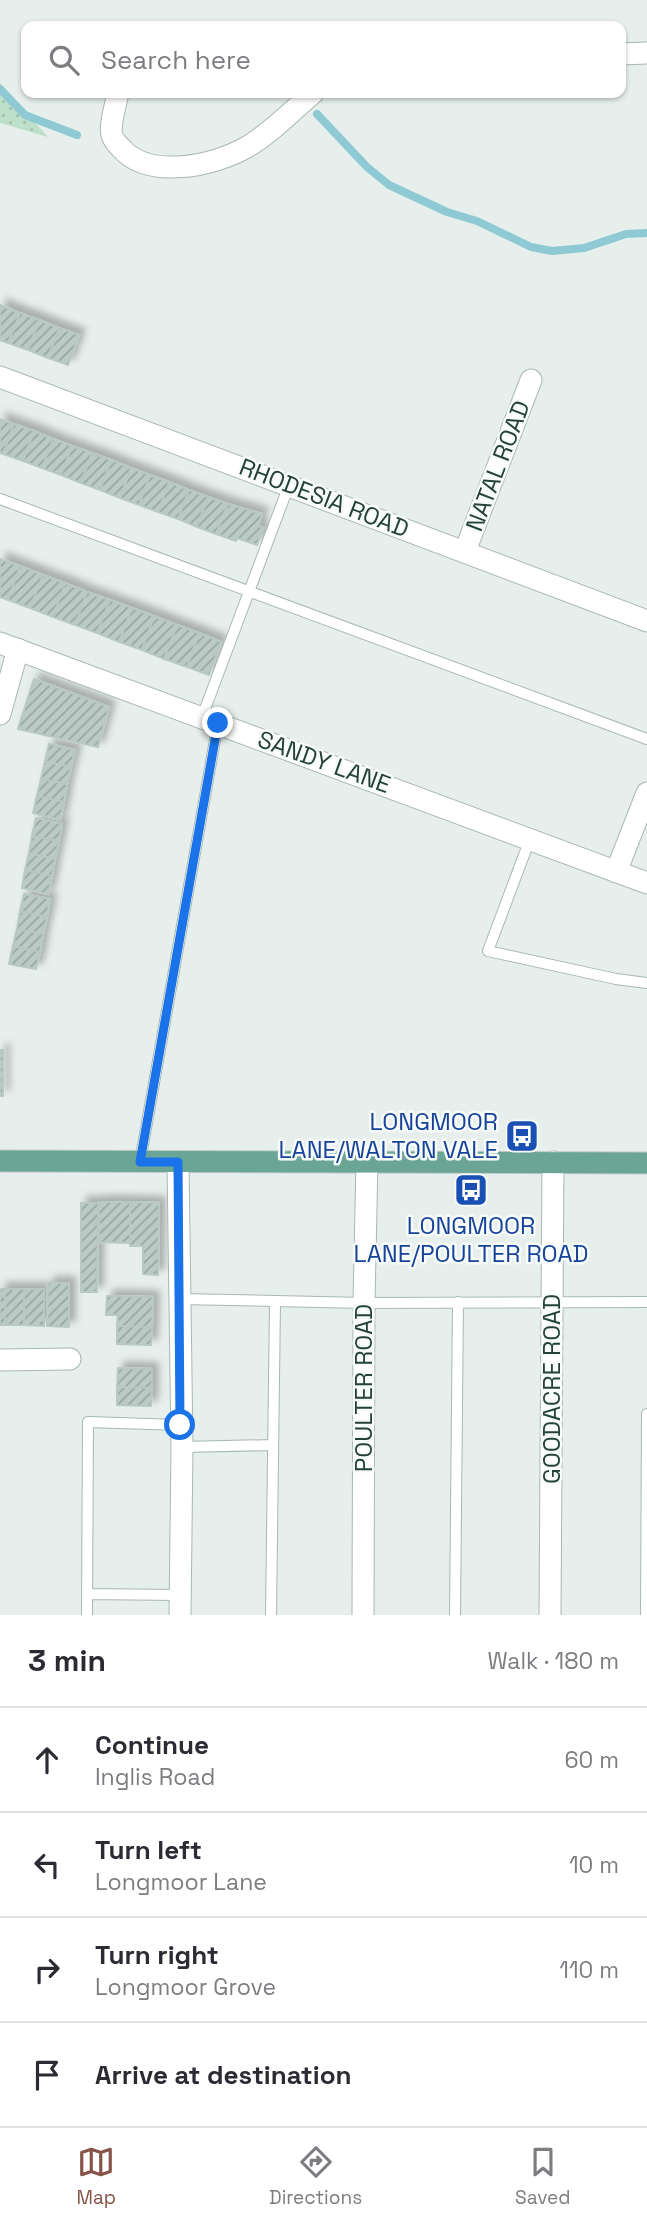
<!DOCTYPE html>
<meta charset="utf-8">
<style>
:root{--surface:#fff;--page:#f7f7f7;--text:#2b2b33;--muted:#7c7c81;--line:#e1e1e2;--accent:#855347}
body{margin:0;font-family:"Space Grotesk",sans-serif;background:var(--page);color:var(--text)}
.stop{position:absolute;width:21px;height:21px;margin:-16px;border:5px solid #1a73e8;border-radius:50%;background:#fff}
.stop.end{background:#1a73e8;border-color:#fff;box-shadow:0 2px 7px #0008}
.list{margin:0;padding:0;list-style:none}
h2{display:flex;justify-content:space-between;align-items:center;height:91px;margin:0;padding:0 28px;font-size:30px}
h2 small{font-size:23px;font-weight:400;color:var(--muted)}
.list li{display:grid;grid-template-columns:46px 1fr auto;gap:21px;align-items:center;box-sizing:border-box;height:105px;padding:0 28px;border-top:2px solid var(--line)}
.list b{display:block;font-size:26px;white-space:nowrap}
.list p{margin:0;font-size:23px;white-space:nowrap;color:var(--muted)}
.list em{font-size:23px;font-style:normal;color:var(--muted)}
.icon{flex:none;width:38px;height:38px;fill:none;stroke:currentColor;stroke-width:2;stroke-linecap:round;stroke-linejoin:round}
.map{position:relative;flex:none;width:647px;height:1615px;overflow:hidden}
.search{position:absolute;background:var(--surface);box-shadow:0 2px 5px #0004;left:21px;right:21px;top:21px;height:77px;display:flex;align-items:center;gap:18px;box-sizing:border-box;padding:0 24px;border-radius:14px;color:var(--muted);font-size:26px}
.sheet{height:511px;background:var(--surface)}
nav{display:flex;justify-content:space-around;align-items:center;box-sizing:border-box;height:98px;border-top:2px solid var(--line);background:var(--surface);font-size:19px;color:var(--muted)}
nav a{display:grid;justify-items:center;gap:4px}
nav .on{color:var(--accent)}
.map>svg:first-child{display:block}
.grass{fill:url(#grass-dots)}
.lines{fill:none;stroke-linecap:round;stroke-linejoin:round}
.stream{stroke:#8ec9d4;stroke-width:8}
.building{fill:url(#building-hatch);stroke:#b8c9c2;stroke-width:2;filter:url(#shadow)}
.lane-casing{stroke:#a8b8b2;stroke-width:12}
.street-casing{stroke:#a8b8b2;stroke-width:23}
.primary-casing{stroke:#c2cac8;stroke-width:23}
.lane{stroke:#fff;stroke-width:10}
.street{stroke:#fff;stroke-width:21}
.primary{stroke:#6aa596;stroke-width:21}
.route{stroke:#1a73e8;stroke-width:9}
.labels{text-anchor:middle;stroke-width:5;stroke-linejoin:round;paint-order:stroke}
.street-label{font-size:24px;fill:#24423a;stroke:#f7fbf9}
.transit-label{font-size:24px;fill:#164399;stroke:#f7fbf9;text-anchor:end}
</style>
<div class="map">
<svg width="647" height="1615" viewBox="0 0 647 1615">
<defs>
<pattern id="grass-dots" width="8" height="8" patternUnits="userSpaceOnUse" patternTransform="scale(1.75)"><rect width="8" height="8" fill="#bfe0c8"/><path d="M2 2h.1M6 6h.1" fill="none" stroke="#a4c1ad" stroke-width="1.8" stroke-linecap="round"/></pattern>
<pattern id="building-hatch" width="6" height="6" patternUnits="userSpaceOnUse" patternTransform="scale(1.75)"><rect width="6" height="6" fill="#bbcac4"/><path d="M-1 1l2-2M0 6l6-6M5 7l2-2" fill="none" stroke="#98a6a0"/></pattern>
<filter id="shadow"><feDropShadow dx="6" dy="-6" stdDeviation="3.5" flood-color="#0004"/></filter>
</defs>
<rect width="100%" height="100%" fill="#e6efeb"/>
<!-- grass -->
<path class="grass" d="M0 83 48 137 0 123Z"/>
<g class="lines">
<!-- stream -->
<path class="stream" d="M0 89 25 115 77 135
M317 114 367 167 389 185 447 212 477 221 531 247 552 251 584 248 626 234 647 233"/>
</g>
<!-- building -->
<path class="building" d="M0 305 20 313 8 343 0 340Z
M20 313 39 320 28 350 8 343Z
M39 320 59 328 48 358 28 350Z
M59 328 79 335 68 365 48 358Z
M0 419 14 424 3 454 0 453Z
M14 424 34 431 23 461 3 454Z
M34 431 53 439 42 468 23 461Z
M53 439 72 446 61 475 42 468Z
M72 446 92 453 81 483 61 475Z
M92 453 111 460 100 490 81 483Z
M111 460 131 468 120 498 100 490Z
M131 468 150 475 139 505 120 498Z
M150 475 169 482 158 512 139 505Z
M169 482 189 490 178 519 158 512Z
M189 490 208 497 197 527 178 519Z
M208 497 228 504 216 534 197 527Z
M228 504 262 514 258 526 263 528 257 545 237 538 236 541 216 534Z
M0 559 20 566 8 600 0 597Z
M20 566 43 575 30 608 8 600Z
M43 575 65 583 53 617 30 608Z
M65 583 87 592 75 625 53 617Z
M87 592 110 600 97 633 75 625Z
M110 600 132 608 119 642 97 633Z
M132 608 154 616 142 650 119 642Z
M154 616 177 625 164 659 142 650Z
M177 625 199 633 187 667 164 659Z
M199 633 221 642 209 675 187 667Z
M34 679 109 707 98 747 18 729Z
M49 744 75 750 71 767 45 761Z
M45 761 71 767 67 784 41 779Z
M41 779 67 784 64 802 37 796Z
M37 796 64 802 60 820 33 813Z
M36 818 62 824 59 841 32 836Z
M32 836 59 841 55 859 29 853Z
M29 853 55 859 52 876 25 870Z
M25 870 52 876 48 894 22 888Z
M24 894 50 899 47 917 20 911Z
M20 911 47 917 43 934 17 929Z
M17 929 43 934 40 952 13 946Z
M13 946 40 952 36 969 9 964Z
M0 1050H3V1096H0Z
M99 1202H130V1243L99 1242Z
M130 1202 159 1203 158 1275 143 1274V1246H130Z
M81 1203H98L97 1292H81Z
M48 1283H69V1327L47 1326Z
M0 1289H5V1325H0Z
M5 1289H24V1325H5Z
M24 1289H44V1326L24 1325Z
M107 1296 153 1297 152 1327 117 1326 118 1315H106Z
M117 1326 152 1327 151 1345 117 1344Z
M118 1368 152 1369V1388L117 1387Z
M117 1387 152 1388 151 1406 117 1405Z"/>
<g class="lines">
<defs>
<path id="lane" d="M0 499 647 739
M202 717 289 485
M530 839 488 951 616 979 647 983
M140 1162 218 723
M179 1299 275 1301 271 1615
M275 1301 364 1303 647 1302
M182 1447 273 1445
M87 1594 180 1595
M87 1615 88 1422 180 1425
M455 1615 458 1302
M646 1615 647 1414"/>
<path id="street" d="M621 54 647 53
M118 93C116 103 109 127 112 135 113 140 118 145 121 148 149 180 214 166 247 147 271 133 292 111 313 93
M0 377 647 621
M465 551 531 380
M0 643 647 883
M0 714 18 649
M616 872 647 793
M178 1162 182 1447 180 1615
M0 1360 70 1359
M363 1615 364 1303 367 1161
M550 1615 553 1162"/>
<path id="primary" d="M0 1161 647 1163"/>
</defs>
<!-- lane casing -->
<use href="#lane" class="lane-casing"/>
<!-- street casing -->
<use href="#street" class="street-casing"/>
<!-- primary casing -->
<use href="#primary" class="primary-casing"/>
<!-- lane -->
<use href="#lane" class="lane"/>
<!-- street -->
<use href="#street" class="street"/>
<!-- primary -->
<use href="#primary" class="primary"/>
</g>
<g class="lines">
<!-- route -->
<path class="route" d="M180 1425 178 1162H140L218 723"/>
</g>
<!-- icons -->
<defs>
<symbol id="bus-square" viewBox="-11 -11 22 22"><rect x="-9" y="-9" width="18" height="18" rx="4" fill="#1a4fb4" stroke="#f7fbf9"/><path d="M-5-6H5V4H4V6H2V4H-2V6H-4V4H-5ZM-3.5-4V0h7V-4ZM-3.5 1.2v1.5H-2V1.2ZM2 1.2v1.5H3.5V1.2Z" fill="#fff"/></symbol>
</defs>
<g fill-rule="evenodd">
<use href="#bus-square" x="503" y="1117" width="38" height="38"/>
<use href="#bus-square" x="452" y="1171" width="38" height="38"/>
</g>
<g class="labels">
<!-- street labels -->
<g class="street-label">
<text transform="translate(498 466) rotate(-69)" y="8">NATAL ROAD</text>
<text transform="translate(324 498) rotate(21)" y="8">RHODESIA ROAD</text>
<text transform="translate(324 762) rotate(20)" y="8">SANDY LANE</text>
<text transform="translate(364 1388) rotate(-90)" y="8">POULTER ROAD</text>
<text transform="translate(552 1389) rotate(-90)" y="8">GOODACRE ROAD</text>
</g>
<!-- transit labels -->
<g class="transit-label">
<text x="498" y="1130">LONGMOOR<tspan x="498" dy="28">LANE/WALTON VALE</tspan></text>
<text x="471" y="1234" text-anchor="middle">LONGMOOR<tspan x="471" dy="28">LANE/POULTER ROAD</tspan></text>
</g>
</g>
</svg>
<div class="stop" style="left:180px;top:1425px"></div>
<div class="stop end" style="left:218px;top:723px"></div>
<div class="search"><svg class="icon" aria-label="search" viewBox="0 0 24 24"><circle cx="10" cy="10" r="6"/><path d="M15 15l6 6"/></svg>Search here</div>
</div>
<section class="sheet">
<h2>3 min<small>Walk · 180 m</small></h2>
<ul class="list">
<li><svg class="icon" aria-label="ahead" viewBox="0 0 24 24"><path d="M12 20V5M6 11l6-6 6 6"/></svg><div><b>Continue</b><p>Inglis Road</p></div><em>60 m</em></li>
<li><svg class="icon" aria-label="left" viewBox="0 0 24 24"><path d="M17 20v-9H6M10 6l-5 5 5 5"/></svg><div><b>Turn left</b><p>Longmoor Lane</p></div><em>10 m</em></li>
<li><svg class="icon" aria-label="right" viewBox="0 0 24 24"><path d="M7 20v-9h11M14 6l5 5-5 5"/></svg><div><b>Turn right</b><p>Longmoor Grove</p></div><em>110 m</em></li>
<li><svg class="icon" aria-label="arrive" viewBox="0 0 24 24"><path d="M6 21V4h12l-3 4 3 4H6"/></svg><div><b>Arrive at destination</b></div></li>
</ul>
</section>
<nav>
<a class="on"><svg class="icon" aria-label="map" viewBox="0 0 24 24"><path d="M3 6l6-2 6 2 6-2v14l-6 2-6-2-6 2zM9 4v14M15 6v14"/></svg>Map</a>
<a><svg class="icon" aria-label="directions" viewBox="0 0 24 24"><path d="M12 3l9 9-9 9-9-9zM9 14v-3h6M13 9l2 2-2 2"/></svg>Directions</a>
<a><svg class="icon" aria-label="saved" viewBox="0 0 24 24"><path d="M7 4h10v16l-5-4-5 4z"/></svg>Saved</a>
</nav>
